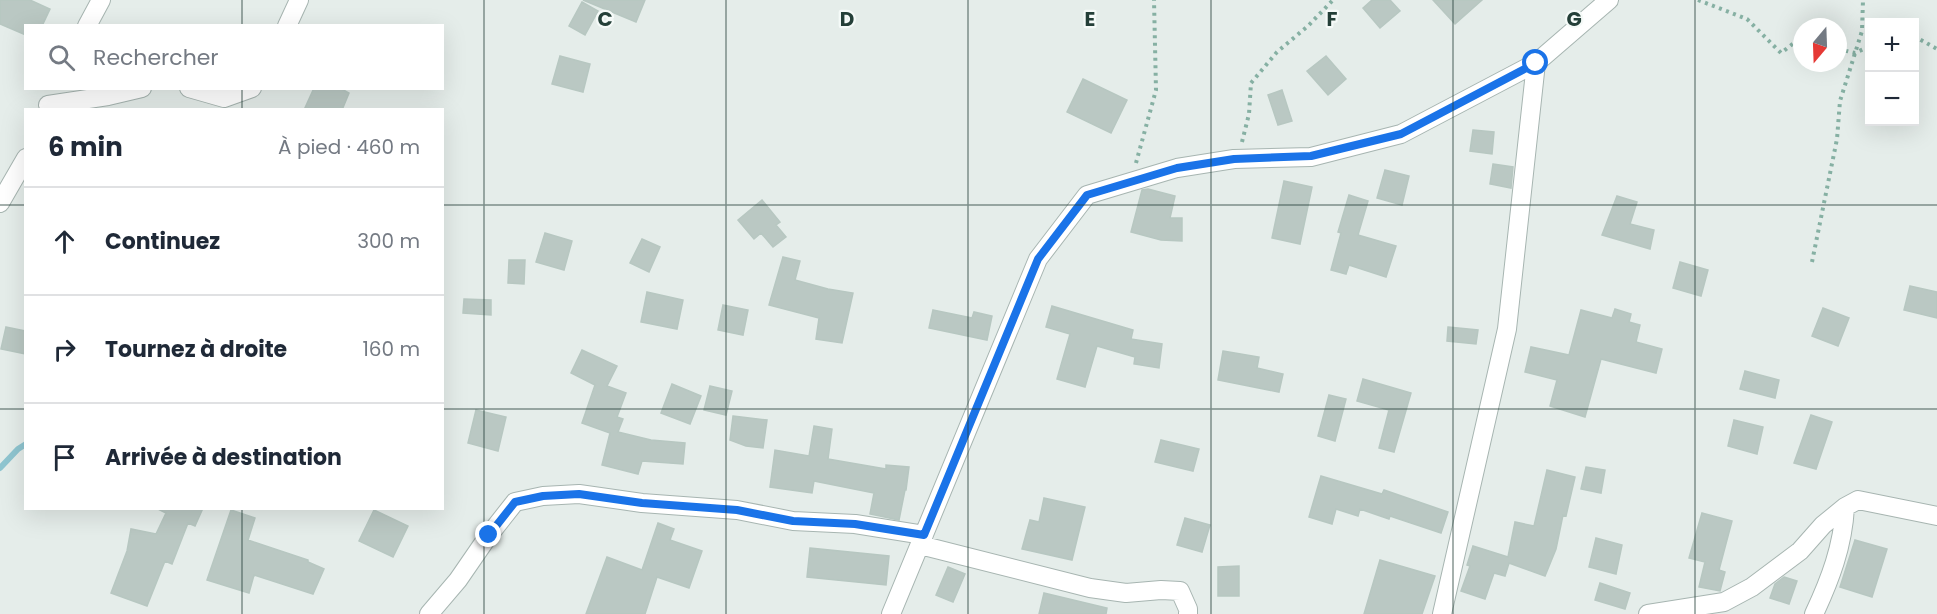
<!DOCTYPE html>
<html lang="fr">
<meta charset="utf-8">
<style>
:root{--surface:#fff;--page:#f2f2f3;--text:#1f2937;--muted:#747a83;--line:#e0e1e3}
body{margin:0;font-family:Poppins,sans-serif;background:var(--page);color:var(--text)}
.controls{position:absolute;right:18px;top:18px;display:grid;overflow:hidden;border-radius:0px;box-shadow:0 6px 24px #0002}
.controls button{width:54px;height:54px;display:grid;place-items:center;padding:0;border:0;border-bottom:2px solid var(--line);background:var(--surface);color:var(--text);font:30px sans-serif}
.compass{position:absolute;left:1793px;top:18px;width:54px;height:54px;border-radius:50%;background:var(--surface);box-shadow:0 6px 24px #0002;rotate:199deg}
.stop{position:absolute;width:18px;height:18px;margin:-14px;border:4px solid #1a73e8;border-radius:50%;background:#fff}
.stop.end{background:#1a73e8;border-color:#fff;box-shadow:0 2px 6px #0008}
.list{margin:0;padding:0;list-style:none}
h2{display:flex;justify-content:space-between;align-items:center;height:78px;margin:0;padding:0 24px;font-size:26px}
h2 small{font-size:20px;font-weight:400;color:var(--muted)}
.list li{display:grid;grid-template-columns:39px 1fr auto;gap:18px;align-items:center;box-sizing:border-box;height:108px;padding:0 24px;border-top:2px solid var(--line)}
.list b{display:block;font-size:22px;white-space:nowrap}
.list em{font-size:20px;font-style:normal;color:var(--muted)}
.icon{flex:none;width:33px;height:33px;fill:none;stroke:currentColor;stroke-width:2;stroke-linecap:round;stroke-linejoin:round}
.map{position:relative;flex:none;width:1937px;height:614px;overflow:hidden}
.search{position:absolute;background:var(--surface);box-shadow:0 6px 24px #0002;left:24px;top:24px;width:420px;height:66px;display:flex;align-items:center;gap:15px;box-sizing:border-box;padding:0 21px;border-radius:0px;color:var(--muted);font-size:22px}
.panel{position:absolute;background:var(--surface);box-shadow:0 6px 24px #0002;left:24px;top:108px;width:420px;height:402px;border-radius:0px}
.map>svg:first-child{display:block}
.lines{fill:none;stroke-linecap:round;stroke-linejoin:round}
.stream{stroke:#8fc5d0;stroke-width:6}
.building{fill:#bac8c3;stroke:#b7c7c1;stroke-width:1.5}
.street-casing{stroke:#a7b5b1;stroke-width:20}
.path{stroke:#86b0a3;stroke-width:4;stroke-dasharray:3 4.5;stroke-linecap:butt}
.street{stroke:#fff;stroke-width:18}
.route{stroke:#1a73e8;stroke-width:8}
.grid{fill:none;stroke:#243f38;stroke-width:1.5;stroke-opacity:0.55}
.grid-label{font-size:20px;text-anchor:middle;font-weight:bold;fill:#243f38;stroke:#f5faf8;stroke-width:4.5;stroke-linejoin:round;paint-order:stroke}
</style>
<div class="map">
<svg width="1937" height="614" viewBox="0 0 1937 614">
<rect width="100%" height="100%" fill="#e5edea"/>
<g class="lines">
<!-- stream -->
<path class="stream" d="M0 468 18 449 26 444"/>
</g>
<!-- building -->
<path class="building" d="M0 0H30L50 9 42 26H26V35L0 24Z
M583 0H645L636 22Z
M1372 0H1390L1400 11 1380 28 1363 8Z
M1433 0H1482L1455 24Z
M582 2 598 11 585 35 569 26Z
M560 56 590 64 583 92 552 84Z
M1326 56 1346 79 1328 95 1307 71Z
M1083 79 1127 100 1111 133 1067 112Z
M314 88H340L349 93 342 110H304Z
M1282 90 1292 121 1278 125 1268 95Z
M1473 130 1494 132 1492 154 1470 151Z
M1493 164 1513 167 1511 188 1490 184Z
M1385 170 1409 176 1402 205 1377 198Z
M1284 181 1312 187 1300 244 1272 238Z
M1148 189 1175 196 1170 218H1182V241L1161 240 1131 232 1142 190Z
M1349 195 1368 201 1358 235 1396 246 1386 277 1349 265 1346 274 1331 270 1341 233 1338 232Z
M1617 196 1637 202 1630 224 1654 230 1650 249 1602 235Z
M762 200 780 222 776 225 786 237 773 247 761 233 754 239 738 220Z
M545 233 572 241 564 270 536 262Z
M642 239 660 247 649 272 630 263Z
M783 257 800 261 795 280 828 289 853 293 842 343 816 339 819 318 769 305Z
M509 260H525L524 284 508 283Z
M1680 262 1708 270 1701 296 1673 288Z
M1910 286 1937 292V318L1904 310Z
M647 292 683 300 677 329 641 322Z
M464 299 491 300V315L463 313Z
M723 305 748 310 743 335 718 330Z
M1052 306 1133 330 1131 339 1162 344 1159 368 1134 364 1135 357 1097 346 1085 387 1057 379 1070 334 1046 327Z
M1823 308 1849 318 1838 346 1812 336Z
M1615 309 1631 314 1629 322 1640 325 1636 342 1662 349 1656 373 1601 359 1585 417 1550 406 1557 380 1525 372 1531 347 1569 355 1581 310 1612 318Z
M933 310 972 318 974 312 992 316 987 340 929 328Z
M6 327 26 331V354L1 349Z
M1448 327 1478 330 1476 344 1447 341Z
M582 350 617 366 607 386 626 393 617 417 623 419 618 432 651 440 685 443 683 464 642 461 638 474 602 465 610 433 582 423 595 385 571 373Z
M1223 351 1259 357 1257 368 1283 374 1279 392 1218 380Z
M1745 371 1779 380 1775 398 1740 389Z
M1363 379 1411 393 1394 452 1379 448 1389 410 1357 401Z
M672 384 701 396 690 424 661 413Z
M710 386 732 391 726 415 704 410Z
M1329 395 1346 399 1335 441 1318 436Z
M476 410 506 417 498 451 468 443Z
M1811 415 1832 422 1816 469 1794 463Z
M733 416 767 420 763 448 746 446 730 440Z
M1734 420 1763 427 1757 454 1728 446Z
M814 426 832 429 828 459 886 469V465L909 467 906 490H905L899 520 870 514 874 493 814 481 812 493 770 487 775 450 809 456Z
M1161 440 1199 449 1193 471 1155 462Z
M1586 467 1605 470 1601 493 1581 489Z
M1547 470 1575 477 1566 516 1563 515 1556 549 1545 576 1509 563 1505 576 1494 573 1485 599 1461 591 1470 566 1467 565 1473 546 1508 557 1515 522 1534 526Z
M1321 476 1382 494 1384 490 1448 512 1441 533 1390 516 1389 519 1360 509 1358 516 1336 509 1332 524 1309 517Z
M1044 498 1085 507 1072 560 1022 549 1030 520 1039 522Z
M156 508H203L195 526 188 523 172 564 165 561 147 606 111 593 127 551 131 529 156 534 166 513Z
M231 510 255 518 248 540 308 560V562L324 569 313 594 254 575 249 593 207 580Z
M374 510 408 526 393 557 359 541Z
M1702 513 1732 521 1719 570 1725 572 1720 591 1699 587 1705 562 1689 558Z
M1185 518 1210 525 1202 552 1177 545Z
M658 523 674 529 670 540 702 551 689 588 657 577 645 614H586L607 557 642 570Z
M1596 538 1622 545 1616 574 1589 567Z
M1855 540 1887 549 1872 597 1840 587Z
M810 548 889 556 886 585 807 577Z
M1380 560 1435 576 1422 614H1364Z
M1239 566V596H1218V567Z
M948 567 965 574 953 602 936 595Z
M1784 577 1797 581 1789 604 1770 598 1775 584Z
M1600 583 1630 593 1625 609 1595 600Z
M1044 593 1107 608 1106 614H1039Z"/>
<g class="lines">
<defs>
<path id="street" d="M87 26 101 0
M287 26 299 0
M189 88 224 98 252 88
M48 105 108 96 142 88
M0 203 26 158
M920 545 1090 588 1126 593 1161 590 1180 591 1188 609V614
M429 614 458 580 489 535 515 502 543 496 579 494 642 503 737 510 793 521 855 524 924 535
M891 614 1038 259 1087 195 1177 168 1234 159 1311 157 1401 134 1536 63 1609 0
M1442 614 1507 329 1536 63
M1648 614 1724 602 1752 587 1800 551 1823 525 1845 507 1858 500 1937 516
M1814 614C1830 580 1843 546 1845 507"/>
</defs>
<!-- street casing -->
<use href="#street" class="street-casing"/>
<!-- path -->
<path class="path" d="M1698 0 1747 19 1781 53 1799 39 1802 40
M1914 36 1937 49
M1838 49 1855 53 1870 46
M1242 142 1249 114 1251 83 1277 52 1308 26 1333 0
M1136 163 1156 90 1154 0
M1812 262 1837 139 1840 101 1862 31 1863 0"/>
<!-- street -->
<use href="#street" class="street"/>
</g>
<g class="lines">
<!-- route -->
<path class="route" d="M489 535 515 502 543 496 579 494 642 503 737 510 793 521 855 524 924 535 1038 259 1087 195 1177 168 1234 159 1311 156 1401 134 1536 63"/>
</g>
<!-- grid -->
<path class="grid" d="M242 0V26M484 0V614M726 0V614M968 0V614M1211 0V614M1453 0V614M1695 0V614M242 88V110M0 205H26M442 205H1937M0 409H26M442 409H1937M242 508V614"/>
<g class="grid-label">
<text x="605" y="26">C</text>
<text x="847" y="26">D</text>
<text x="1090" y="26">E</text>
<text x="1332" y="26">F</text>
<text x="1574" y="26">G</text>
</g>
</svg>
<div class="controls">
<button>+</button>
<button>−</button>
</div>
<svg class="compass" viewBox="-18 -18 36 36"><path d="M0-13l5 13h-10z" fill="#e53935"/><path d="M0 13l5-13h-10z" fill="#747a83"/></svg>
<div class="stop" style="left:1536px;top:63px"></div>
<div class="stop end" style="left:489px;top:535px"></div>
<div class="search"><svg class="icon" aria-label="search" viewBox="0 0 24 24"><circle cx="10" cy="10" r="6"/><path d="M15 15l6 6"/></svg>Rechercher</div>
<section class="panel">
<h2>6 min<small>À pied · 460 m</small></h2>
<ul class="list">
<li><svg class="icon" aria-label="ahead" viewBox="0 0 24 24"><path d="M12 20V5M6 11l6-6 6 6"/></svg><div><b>Continuez</b></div><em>300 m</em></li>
<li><svg class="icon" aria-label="right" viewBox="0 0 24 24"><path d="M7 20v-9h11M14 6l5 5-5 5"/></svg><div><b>Tournez à droite</b></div><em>160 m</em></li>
<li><svg class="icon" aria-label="arrive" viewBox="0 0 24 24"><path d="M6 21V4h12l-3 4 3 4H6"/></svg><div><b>Arrivée à destination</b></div></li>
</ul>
</section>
</div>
